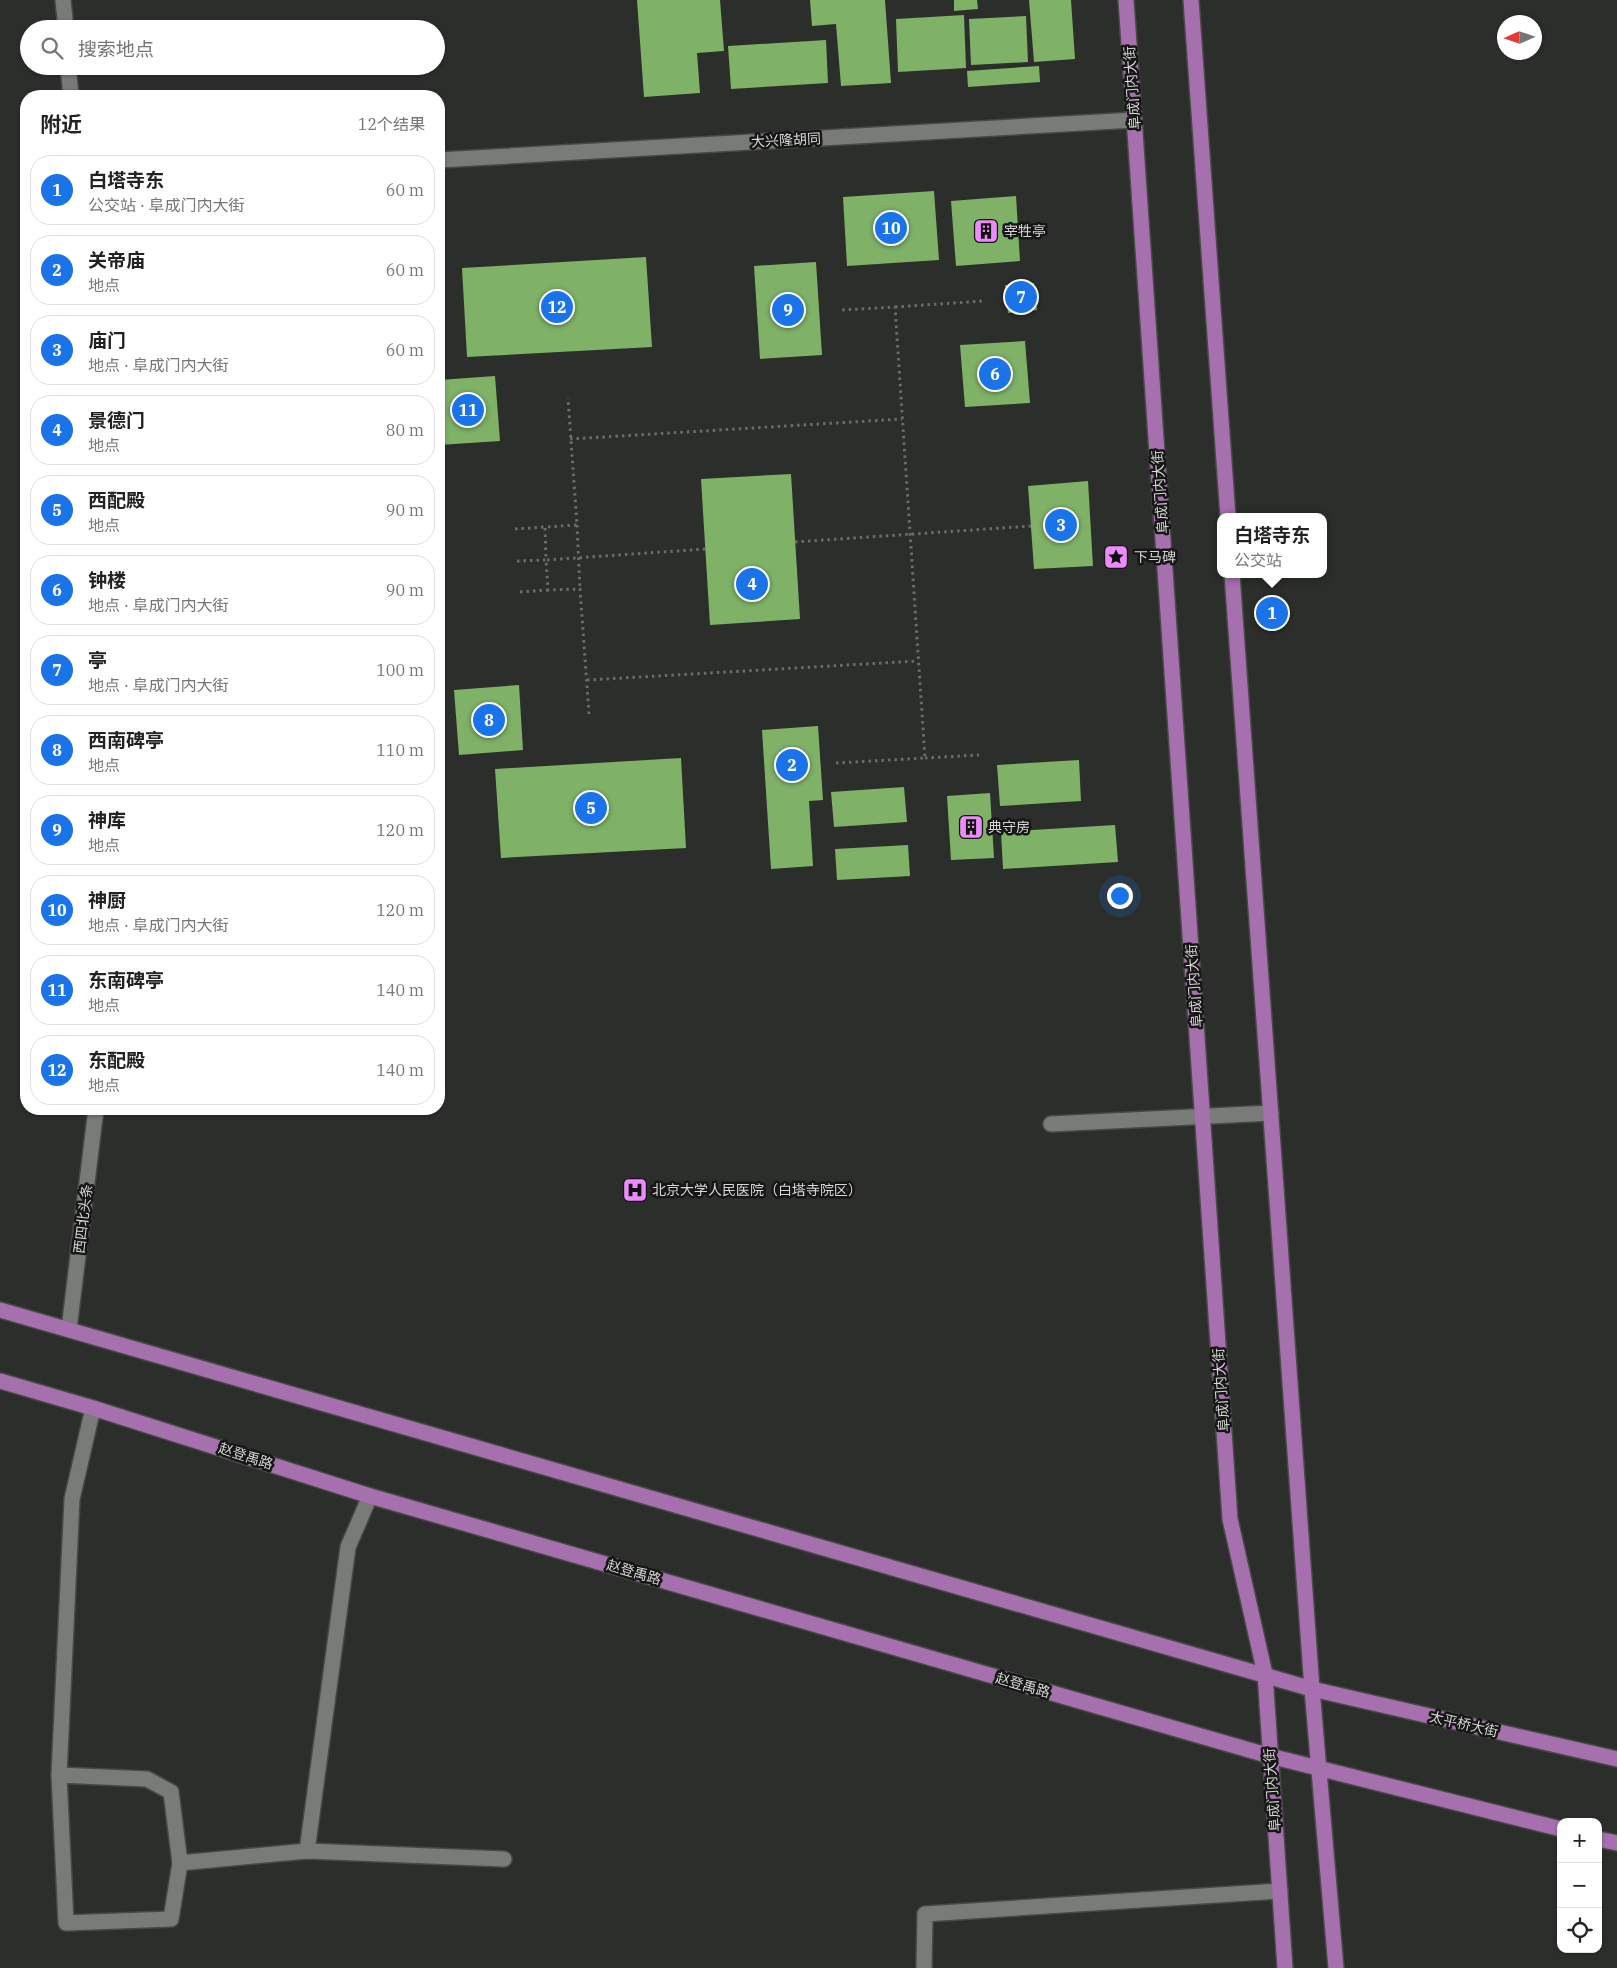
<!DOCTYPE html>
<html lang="zh">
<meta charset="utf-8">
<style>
:root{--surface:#fff;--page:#f2f2f2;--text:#222;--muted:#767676;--line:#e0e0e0;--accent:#1a73e8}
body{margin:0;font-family:"IBM Plex Serif","Noto Sans SC",serif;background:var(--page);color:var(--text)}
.controls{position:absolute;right:15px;bottom:15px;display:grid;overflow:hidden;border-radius:10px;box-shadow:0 1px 4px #0004}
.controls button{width:45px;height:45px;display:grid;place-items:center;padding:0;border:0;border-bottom:1px solid var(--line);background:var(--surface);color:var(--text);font:25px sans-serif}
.compass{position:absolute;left:1497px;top:15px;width:45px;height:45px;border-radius:50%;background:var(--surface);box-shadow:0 1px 4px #0004;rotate:267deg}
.you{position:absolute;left:1119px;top:895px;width:18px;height:18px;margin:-12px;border:4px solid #fff;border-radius:50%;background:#1a73e8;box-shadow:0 0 0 8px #1a73e833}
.badge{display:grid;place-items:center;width:32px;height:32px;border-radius:50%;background:var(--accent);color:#fff;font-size:16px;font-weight:700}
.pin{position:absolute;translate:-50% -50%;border:2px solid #fff;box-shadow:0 1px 5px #0006}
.popup{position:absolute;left:1217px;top:513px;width:110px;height:65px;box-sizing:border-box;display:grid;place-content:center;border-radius:10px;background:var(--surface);filter:drop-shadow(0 1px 4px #0005);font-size:16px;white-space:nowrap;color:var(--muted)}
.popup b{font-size:19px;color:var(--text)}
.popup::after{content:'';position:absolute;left:50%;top:100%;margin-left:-10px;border:10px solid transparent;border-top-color:var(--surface)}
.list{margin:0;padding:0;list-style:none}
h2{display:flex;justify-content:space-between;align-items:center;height:65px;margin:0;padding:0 20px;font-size:21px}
h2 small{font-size:16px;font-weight:400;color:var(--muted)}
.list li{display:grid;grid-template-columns:32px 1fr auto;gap:15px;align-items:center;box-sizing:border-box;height:70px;margin:0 10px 10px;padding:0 10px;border:1px solid var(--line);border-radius:20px}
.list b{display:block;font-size:19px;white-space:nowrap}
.list p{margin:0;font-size:16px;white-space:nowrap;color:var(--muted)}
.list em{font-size:16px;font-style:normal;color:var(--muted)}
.icon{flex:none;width:28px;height:28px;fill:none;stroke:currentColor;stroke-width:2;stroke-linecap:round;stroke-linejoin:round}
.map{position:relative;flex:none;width:1617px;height:1968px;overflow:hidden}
.search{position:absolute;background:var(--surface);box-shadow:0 1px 4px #0004;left:20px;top:20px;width:425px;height:55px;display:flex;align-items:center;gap:12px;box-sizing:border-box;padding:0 18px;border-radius:28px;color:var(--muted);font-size:19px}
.panel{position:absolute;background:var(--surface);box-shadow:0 1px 4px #0004;left:20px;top:90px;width:425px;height:1025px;border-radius:20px}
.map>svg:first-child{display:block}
.building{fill:#7fb167}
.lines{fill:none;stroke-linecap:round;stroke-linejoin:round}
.minor-casing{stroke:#464945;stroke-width:18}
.major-casing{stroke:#464945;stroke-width:18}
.path{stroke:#6b6c6a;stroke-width:3;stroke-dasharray:2.5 4;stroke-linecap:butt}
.minor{stroke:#787b77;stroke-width:15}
.major{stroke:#a66fae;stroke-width:15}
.labels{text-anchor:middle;stroke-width:5;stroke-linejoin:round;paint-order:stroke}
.street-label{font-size:14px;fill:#d6d7d5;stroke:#151615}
.poi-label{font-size:14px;fill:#d6d7d5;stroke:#151615;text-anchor:start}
</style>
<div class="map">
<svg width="1617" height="1968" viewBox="0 0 1617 1968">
<rect width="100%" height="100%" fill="#2c2e2b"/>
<!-- building -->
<path class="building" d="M637 0H720L724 51 697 53 700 93 644 97Z
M810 0H885L891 83 841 86 836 24 812 26Z
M954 0H977L978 9 954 11Z
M1029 0H1071L1075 59 1034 62Z
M964 15 966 68 898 72 896 19Z
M1026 16 1028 62 971 65 969 19Z
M826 40 828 83 731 89 728 46Z
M1039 66 1040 82 968 87 967 71Z
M934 191 939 260 847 266 843 197Z
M1016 196 1020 261 956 266 951 201Z
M646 257 652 347 467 357 462 268Z
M816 262 822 355 760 359 754 266Z
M1034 283 1037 310 1008 313 1005 285Z
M1025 341 1030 403 965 407 960 345Z
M495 376 500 441 439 445V380Z
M791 474 800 619 710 625 701 479Z
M1088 481 1093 566 1034 569 1028 486Z
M519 685 523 750 459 755 454 690Z
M818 726 823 800 809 801 813 866 771 869 762 730Z
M681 758 686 848 501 858 495 769Z
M1079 760 1081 801 1000 806 997 765Z
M904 787 907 822 834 827 831 792Z
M990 793 994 858 951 860 947 796Z
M1115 825 1118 862 1003 869 1001 832Z
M908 845 910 876 837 880 835 849Z"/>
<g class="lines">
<defs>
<path id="minor" d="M63 0 66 29
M68 66 71 96
M439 160 1134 120
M1051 1124 1271 1113
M69 1329 96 1109
M93 1408 72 1499 59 1775 66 1923 171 1919 180 1863 307 1851 504 1859
M59 1775 147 1779 171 1792 180 1863
M307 1851 348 1547 370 1496
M924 1968 925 1914 1280 1891"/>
<path id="major" d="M1126 0 1230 1519 1265 1674 1285 1968
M1191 0 1228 517
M1232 574 1312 1689 1336 1968
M0 1310 1312 1689 1617 1759
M0 1381 93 1408 370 1496 1270 1756 1561 1829
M1598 1839 1617 1843"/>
</defs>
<!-- minor casing -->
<use href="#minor" class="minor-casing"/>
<!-- major casing -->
<use href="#major" class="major-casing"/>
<!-- path -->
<path class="path" d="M895 307 983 301
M570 439 902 419
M577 525 580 589
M515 529 545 527
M795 542 1031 526
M517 561 546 560 545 527 577 525 568 398
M520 592 548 590
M587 680 918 661
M589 714 580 589 548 590 546 560 705 549
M925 758 979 755
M836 763 925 758 895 307 842 310"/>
<!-- minor -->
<use href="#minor" class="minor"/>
<!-- major -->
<use href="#major" class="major"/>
</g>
<!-- icons -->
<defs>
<symbol id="building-square" viewBox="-11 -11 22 22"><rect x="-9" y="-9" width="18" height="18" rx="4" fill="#ec8cfb" stroke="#151615"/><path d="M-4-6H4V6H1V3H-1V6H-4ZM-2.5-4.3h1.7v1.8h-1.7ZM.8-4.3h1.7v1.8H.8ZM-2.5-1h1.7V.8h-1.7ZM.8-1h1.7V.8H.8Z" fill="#111"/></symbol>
<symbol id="sight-square" viewBox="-11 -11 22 22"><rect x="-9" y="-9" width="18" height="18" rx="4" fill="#ec8cfb" stroke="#151615"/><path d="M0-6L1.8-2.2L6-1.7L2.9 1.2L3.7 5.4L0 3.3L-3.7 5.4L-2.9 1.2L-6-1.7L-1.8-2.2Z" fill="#111"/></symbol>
<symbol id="hospital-square" viewBox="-11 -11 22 22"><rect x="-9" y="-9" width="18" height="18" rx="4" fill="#ec8cfb" stroke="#151615"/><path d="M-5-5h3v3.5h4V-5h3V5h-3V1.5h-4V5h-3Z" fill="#111"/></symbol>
</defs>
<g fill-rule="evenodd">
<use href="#building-square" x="972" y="217" width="28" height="28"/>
<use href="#sight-square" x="1102" y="543" width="28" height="28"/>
<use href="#building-square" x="957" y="813" width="28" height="28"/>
<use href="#hospital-square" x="621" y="1176" width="28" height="28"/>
</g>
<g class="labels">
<!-- street labels -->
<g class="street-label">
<text transform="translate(1132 88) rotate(-94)" y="5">阜成门内大街</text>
<text transform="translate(786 140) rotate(-3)" y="5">大兴隆胡同</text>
<text transform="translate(1160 492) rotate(-94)" y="5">阜成门内大街</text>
<text transform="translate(1194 986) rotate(-94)" y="5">阜成门内大街</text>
<text transform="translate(83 1219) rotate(-83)" y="5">西四北头条</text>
<text transform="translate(1221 1390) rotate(-94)" y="5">阜成门内大街</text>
<text transform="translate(246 1456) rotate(18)" y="5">赵登禹路</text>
<text transform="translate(634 1572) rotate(16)" y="5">赵登禹路</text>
<text transform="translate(1023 1685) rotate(16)" y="5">赵登禹路</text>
<text transform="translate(1464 1724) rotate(13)" y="5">太平桥大街</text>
<text transform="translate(1272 1790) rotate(-94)" y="5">阜成门内大街</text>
</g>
<!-- poi labels -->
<g class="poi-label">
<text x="1004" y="236">宰牲亭</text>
<text x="1134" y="562">下马碑</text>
<text x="988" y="832">典守房</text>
<text x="652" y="1195">北京大学人民医院（白塔寺院区）</text>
</g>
</g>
</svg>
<div class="controls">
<button>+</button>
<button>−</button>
<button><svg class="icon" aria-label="locate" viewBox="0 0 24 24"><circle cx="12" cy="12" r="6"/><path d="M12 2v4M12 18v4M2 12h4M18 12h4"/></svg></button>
</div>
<svg class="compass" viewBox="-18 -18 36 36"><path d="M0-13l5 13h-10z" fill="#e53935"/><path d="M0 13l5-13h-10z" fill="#767676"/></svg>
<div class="you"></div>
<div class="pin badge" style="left:1272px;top:613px">1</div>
<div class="popup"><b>白塔寺东</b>公交站</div>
<div class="pin badge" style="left:792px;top:765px">2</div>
<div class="pin badge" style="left:1061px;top:525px">3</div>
<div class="pin badge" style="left:752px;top:584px">4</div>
<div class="pin badge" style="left:591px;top:808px">5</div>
<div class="pin badge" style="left:995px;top:374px">6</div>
<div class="pin badge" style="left:1021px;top:297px">7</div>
<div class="pin badge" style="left:489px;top:720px">8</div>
<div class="pin badge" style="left:788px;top:310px">9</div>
<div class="pin badge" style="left:891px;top:228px">10</div>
<div class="pin badge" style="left:468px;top:410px">11</div>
<div class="pin badge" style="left:557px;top:307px">12</div>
<div class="search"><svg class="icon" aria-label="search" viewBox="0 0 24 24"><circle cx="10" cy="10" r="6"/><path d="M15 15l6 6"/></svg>搜索地点</div>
<section class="panel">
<h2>附近<small>12个结果</small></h2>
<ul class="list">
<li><span class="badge">1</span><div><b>白塔寺东</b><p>公交站 · 阜成门内大街</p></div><em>60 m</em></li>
<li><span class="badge">2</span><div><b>关帝庙</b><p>地点</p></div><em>60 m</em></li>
<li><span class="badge">3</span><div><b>庙门</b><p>地点 · 阜成门内大街</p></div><em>60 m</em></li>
<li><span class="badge">4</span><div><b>景德门</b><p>地点</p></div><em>80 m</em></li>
<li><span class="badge">5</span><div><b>西配殿</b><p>地点</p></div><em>90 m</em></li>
<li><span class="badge">6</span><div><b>钟楼</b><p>地点 · 阜成门内大街</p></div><em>90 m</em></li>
<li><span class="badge">7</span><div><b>亭</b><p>地点 · 阜成门内大街</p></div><em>100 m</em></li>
<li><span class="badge">8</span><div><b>西南碑亭</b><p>地点</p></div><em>110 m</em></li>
<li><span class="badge">9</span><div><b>神库</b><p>地点</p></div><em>120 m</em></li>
<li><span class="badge">10</span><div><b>神厨</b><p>地点 · 阜成门内大街</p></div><em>120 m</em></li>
<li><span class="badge">11</span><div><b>东南碑亭</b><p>地点</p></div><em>140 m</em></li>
<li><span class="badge">12</span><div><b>东配殿</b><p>地点</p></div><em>140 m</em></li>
</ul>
</section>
</div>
